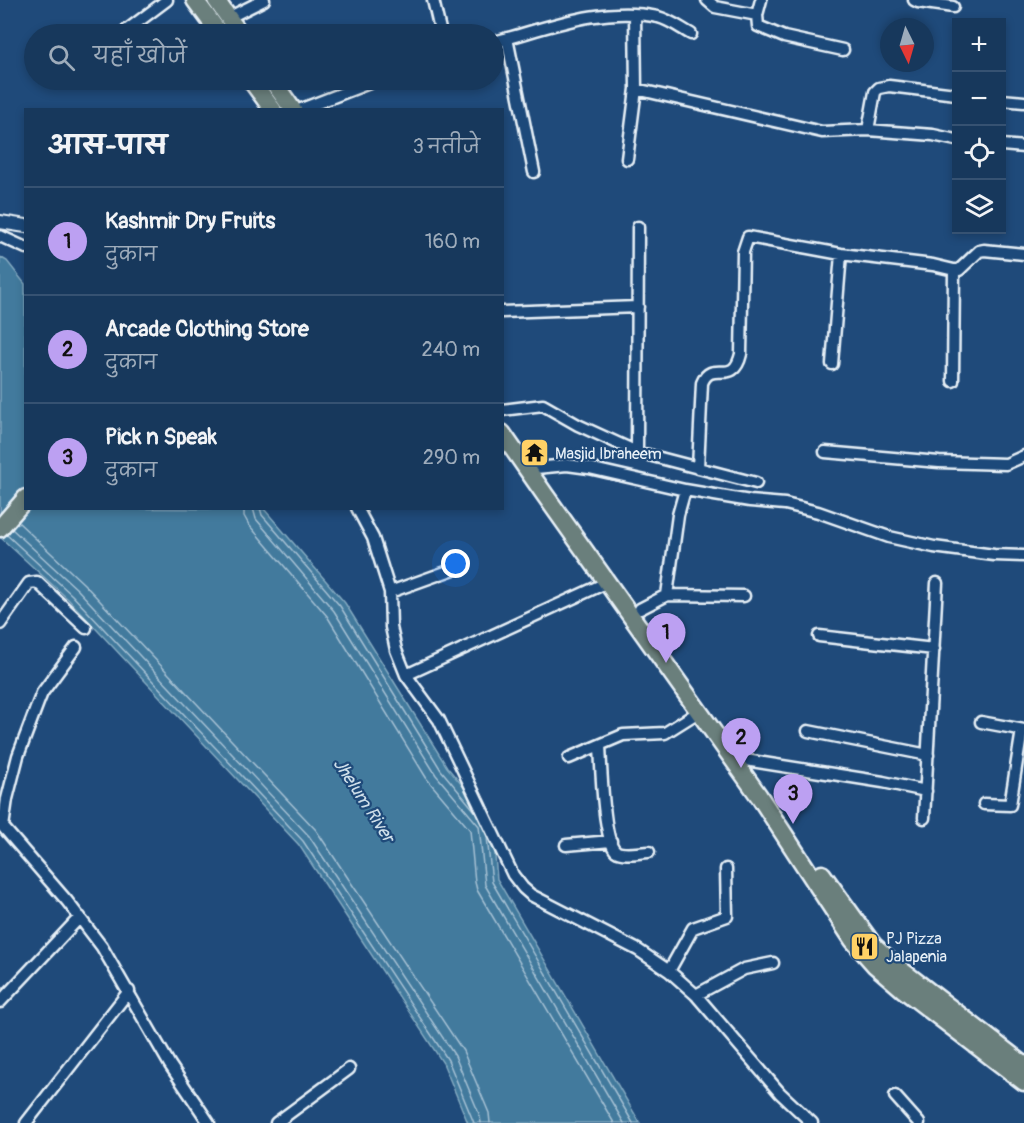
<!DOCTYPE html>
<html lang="hi">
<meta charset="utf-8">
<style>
:root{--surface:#17385c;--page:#244365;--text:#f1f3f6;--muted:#9eacbb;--line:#365272;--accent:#bca0f2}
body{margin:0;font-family:Pangolin,"Playpen Sans Deva",sans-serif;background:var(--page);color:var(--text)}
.controls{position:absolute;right:18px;top:18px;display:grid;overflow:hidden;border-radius:0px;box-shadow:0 3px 9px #0003}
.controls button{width:54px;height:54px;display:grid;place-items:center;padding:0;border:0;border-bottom:2px solid var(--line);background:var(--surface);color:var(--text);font:30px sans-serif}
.compass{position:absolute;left:880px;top:18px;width:54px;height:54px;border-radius:50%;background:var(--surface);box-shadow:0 3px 9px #0003;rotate:175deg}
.you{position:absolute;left:456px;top:564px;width:21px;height:21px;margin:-15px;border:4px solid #fff;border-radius:50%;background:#1a73e8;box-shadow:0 0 0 9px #1a73e833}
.badge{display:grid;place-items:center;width:39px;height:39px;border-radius:50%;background:var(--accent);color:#111;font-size:20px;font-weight:700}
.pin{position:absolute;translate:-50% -50px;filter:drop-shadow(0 2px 3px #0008)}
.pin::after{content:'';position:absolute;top:32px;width:21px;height:18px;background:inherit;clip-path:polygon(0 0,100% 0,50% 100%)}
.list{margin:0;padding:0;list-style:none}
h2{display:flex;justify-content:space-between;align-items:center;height:78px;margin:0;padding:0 24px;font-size:26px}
h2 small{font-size:20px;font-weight:400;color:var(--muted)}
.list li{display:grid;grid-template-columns:39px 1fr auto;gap:18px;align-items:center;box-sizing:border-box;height:108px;padding:0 24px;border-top:2px solid var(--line)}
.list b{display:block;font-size:22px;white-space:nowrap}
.list p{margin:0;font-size:20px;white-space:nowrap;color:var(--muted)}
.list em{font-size:20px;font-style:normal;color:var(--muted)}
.icon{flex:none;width:33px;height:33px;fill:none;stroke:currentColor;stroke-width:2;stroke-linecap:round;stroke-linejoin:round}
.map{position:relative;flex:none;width:1024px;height:1123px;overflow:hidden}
.search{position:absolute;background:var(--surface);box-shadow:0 3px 9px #0003;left:24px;top:24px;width:480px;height:66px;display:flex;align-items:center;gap:15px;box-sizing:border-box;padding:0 21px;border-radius:33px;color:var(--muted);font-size:22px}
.panel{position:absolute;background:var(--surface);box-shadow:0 3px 9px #0003;left:24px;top:108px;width:480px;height:402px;border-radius:0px}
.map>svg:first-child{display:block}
.water{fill:#427a9d;stroke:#84aac1;stroke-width:1.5}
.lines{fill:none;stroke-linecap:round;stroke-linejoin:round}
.shore{stroke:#a6c1d4;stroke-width:1.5}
.minor-casing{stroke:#e8f1f8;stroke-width:15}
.tertiary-casing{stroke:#e8f1f8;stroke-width:16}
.primary-casing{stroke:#e8f1f8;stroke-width:21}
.minor{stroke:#1f4a7a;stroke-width:10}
.tertiary{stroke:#1f4a7a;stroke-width:12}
.primary{stroke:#6b7f7c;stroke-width:16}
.labels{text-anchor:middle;stroke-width:4.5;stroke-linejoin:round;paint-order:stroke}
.poi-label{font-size:16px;fill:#e8f1f8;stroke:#1f4a7a;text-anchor:start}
.water-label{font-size:18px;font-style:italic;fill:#cfdfea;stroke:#1f4a7a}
</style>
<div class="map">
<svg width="1024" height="1123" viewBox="0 0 1024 1123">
<rect width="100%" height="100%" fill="#1f4a7a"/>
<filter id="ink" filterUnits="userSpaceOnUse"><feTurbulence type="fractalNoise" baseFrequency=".0167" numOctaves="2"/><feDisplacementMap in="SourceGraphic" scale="12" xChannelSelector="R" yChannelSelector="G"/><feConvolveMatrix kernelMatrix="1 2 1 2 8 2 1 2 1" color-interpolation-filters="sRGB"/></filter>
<g filter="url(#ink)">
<!-- water -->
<path class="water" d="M0 257 7 261 25 284 26 508 264 509 345 603 447 767 492 821 497 879 640 1123H468L443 1063 299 845 68 599 0 537Z"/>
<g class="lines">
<!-- shore -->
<path class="shore" d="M244 508V516L249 525 327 616 427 779 470 830 475 882 477 890 614 1123
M253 508 256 519 334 611 436 775 479 826 485 885 624 1123
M260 508 262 515 340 606 441 770 474 810
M18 522 84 584 316 830 463 1051 489 1113 490 1123
M12 529 78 590 309 836 455 1056 480 1116 481 1123
M7 535 72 595 303 841 448 1060 474 1123
M487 837 492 882 633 1123"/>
<defs>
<path id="minor" d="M433 0 441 34
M707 0 715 7 757 15 758 26 784 37 843 50
M914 0 918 2 953 7
M635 15 636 89 822 132 868 130 933 135 956 140
M757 15 761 0
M228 18 264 0
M123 33 167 0
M507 38 534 172
M494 42C547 28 602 5 658 17 670 20 680 28 691 34
M1002 100 1024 102
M299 110 377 80
M868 130 875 92 879 88 889 86 956 94
M1002 145 1024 147
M627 159 636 89
M0 236 26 248
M502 312 638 307
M832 364 841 254
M953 381 954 270
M502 410 543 405 578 425 637 452 756 483
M637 452 638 227
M825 452 939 462 1006 464 1024 456
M536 468 567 465 589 468 685 490 750 501 785 504 818 512 889 537 934 547 994 555 1024 556
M698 468 702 383C712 358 733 388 741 354L743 252 748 237 841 254 933 265 954 270H959L979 251 984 250 1024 254
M357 508 373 538 390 592 391 627 396 650 406 675 439 720 513 875 523 888 531 895 638 950 669 971 696 995 780 1093 812 1123
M390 592 457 568
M667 595 678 515 685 490
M640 609 667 595 744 596
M0 624 29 583 37 582 86 628
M819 636 934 649
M76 647 42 693 38 703 18 756 7 799 3 827 67 901 102 947 170 1065 209 1123
M406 675 608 582
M981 722 1024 730
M808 731 928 755
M600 745C601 763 603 841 616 851 623 856 640 852 649 852
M569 758 623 735 665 733 700 711
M745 760 883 782 926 791
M984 804 1010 805 1022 730
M924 818 937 583
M566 845 611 841
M669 971 693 928 727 916 726 869
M696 995 744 969 773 963
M0 1002 80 917
M895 1096 919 1123
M26 1123 129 991
M276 1123 349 1069"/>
<path id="tertiary" d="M0 222 26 226"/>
<path id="primary" d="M195 0 220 34
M216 0 240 34
M251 80 273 110
M272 80 293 110
M502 433 545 495 759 796 853 940 875 965 904 990 1024 1082
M0 528 26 498
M822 874 873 945 896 966 1024 1065"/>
</defs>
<!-- minor casing -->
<use href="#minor" class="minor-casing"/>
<!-- tertiary casing -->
<use href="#tertiary" class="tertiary-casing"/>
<!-- primary casing -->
<use href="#primary" class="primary-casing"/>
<!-- minor -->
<use href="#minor" class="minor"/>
<!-- tertiary -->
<use href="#tertiary" class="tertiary"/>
<!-- primary -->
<use href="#primary" class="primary"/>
</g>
</g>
<!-- icons -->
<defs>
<symbol id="temple-square" viewBox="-11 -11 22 22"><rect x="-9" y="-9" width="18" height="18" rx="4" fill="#ffd166" stroke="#1f4a7a"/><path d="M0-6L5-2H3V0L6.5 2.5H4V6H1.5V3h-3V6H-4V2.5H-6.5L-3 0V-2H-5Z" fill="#111"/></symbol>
<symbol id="restaurant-square" viewBox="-11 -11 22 22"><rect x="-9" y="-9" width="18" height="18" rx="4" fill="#ffd166" stroke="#1f4a7a"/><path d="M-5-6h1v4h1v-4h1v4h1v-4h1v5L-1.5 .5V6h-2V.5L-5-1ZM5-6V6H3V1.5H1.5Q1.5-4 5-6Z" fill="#111"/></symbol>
</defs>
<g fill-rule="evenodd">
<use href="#temple-square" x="518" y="436" width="33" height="33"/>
<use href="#restaurant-square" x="848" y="930" width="33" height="33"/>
</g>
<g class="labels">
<!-- poi labels -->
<g class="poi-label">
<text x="555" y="459">Masjid Ibraheem</text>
<text x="886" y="944">PJ Pizza<tspan x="886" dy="18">Jalapenia</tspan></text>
</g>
<!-- water labels -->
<g class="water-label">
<text transform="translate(364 800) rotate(57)" y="6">Jhelum River</text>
</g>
</g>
</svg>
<div class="controls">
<button>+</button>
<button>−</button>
<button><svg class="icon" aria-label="locate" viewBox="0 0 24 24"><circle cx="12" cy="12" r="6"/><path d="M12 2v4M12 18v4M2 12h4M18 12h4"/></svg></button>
<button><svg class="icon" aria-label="layers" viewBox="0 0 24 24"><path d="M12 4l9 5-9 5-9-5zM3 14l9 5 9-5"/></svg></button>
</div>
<svg class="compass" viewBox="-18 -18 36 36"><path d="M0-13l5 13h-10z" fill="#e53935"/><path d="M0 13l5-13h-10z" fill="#9eacbb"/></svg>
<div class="you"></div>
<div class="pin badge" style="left:666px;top:663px">1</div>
<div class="pin badge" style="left:741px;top:768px">2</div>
<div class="pin badge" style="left:793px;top:824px">3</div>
<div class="search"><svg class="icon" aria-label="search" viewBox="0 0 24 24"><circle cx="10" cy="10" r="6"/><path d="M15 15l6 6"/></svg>यहाँ खोजें</div>
<section class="panel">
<h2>आस-पास<small>3 नतीजे</small></h2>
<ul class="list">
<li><span class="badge">1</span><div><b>Kashmir Dry Fruits</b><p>दुकान</p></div><em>160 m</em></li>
<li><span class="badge">2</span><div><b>Arcade Clothing Store</b><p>दुकान</p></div><em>240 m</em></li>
<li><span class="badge">3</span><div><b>Pick n Speak</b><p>दुकान</p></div><em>290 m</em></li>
</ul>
</section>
</div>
